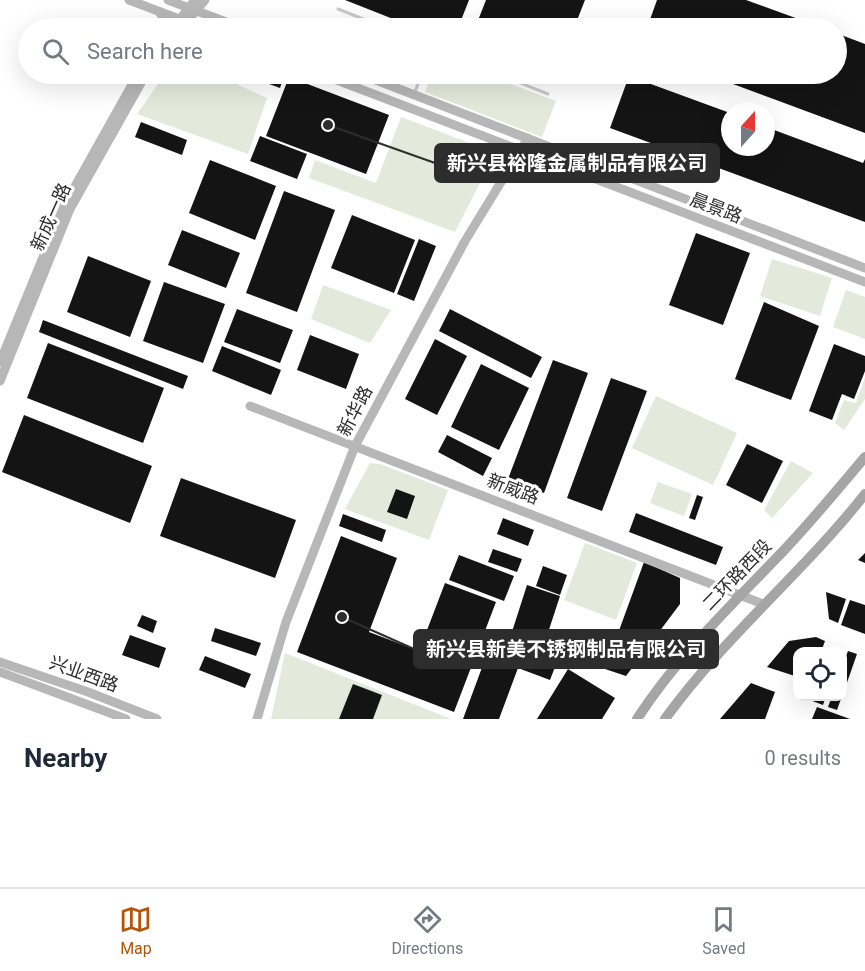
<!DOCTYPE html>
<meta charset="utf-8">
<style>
:root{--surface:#fff;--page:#f2f2f3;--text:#1f2937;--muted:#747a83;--line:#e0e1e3;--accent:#b45309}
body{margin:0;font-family:Roboto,"Noto Sans SC",sans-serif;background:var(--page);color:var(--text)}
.controls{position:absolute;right:18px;bottom:18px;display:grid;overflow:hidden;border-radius:12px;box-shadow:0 6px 24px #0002}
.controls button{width:54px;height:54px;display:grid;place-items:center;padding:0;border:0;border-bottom:2px solid var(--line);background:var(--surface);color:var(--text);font:30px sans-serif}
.compass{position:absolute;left:721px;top:102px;width:54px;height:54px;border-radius:50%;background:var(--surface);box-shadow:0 6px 24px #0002;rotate:21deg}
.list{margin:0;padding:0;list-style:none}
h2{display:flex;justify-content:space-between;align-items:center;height:78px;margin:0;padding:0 24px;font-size:26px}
h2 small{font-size:20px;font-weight:400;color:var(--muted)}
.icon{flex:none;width:33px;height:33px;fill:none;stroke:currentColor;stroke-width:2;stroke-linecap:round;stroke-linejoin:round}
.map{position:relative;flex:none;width:865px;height:719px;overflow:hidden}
.search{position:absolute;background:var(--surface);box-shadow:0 6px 24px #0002;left:18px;right:18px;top:18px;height:66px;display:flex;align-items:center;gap:15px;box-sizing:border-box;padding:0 21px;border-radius:33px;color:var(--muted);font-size:22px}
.sheet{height:168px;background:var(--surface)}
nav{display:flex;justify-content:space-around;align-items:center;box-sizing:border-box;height:84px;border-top:2px solid var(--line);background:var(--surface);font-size:16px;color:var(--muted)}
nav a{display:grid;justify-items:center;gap:3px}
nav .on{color:var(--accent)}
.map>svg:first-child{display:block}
.green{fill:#e4eadb}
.building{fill:#141414}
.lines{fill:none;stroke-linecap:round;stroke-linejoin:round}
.lane{stroke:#cacaca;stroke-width:3}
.secondary{stroke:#b7b7b7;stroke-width:9}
.primary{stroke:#a5a5a5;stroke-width:10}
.labels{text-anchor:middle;stroke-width:6;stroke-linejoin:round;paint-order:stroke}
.street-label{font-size:18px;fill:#2d2d2d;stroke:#fff}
.leader{fill:none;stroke:#2d2d2d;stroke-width:2}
.callout-dot{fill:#2d2d2d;stroke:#fff;stroke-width:2}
.callout{fill:#2d2d2d;stroke:#2d2d2d;stroke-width:2}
.callout-label{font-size:20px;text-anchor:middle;font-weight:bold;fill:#fff}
</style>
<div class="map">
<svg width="865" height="719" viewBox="0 0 865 719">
<rect width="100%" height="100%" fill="#fff"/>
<!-- green -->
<path class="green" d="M165 74H242L238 85 267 98 248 154 137 114Z
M432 74H483L556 101 542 137 425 92Z
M401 117 475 145 485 153 490 163 455 232 309 178 315 160 376 183Z
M772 259 832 278 820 316 760 296Z
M323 285 391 310 370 343 311 319Z
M846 290 865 297V339L833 327Z
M865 377V399L844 430 835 423 844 400 856 403Z
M656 396 737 433 713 485 632 448Z
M791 461 813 473 772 518 764 510Z
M370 463 380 464 448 490 429 540 345 509Z
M658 482 692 494 684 516 650 503Z
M585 543 637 563 616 620 564 600Z
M285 653 451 719H271Z"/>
<!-- building -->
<path class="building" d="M345 0H469L458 28H416Z
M486 0H585L574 28H475Z
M657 0H746L823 28H647Z
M836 33 865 44V133L706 74H836Z
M248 74H277L284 76 280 88 247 76Z
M528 74H556L552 83Z
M629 76 730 113V147H766V127L863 163 865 159V222L610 128Z
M289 77 389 115 366 174 266 136Z
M141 122 187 140 182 155 135 137Z
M260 136 307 154 297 179 250 161Z
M210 160 276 186 255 240 189 213Z
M284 191 335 210 297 312 246 293Z
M352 215 415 240 394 293 331 268Z
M182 230 240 253 226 288 168 265Z
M696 233 750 253 723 325 669 305Z
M419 239 436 246 414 301 397 294Z
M88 256 151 281 130 337 67 312Z
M164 282 225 304 203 363 143 341Z
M764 302 819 326 791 400 735 379Z
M237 309 293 330 280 363 224 342Z
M450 309 542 357 531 378 439 331Z
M43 320 188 376 183 389 39 332Z
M310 335 359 354 346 389 297 370Z
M435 339 467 356 437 415 405 399Z
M48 343 164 388 143 443 27 398Z
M834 344 865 356V371L854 399 842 394 832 420 809 411Z
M222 346 281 370 271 395 212 371Z
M553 360 588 373 544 493 508 479Z
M481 364 529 388 499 450 451 427Z
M611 378 647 391 602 511 567 498Z
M24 415 152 466 130 523 2 472Z
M447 435 492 458 483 476 438 452Z
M747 444 783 461 762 503 726 485Z
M181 478 296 520 275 578 160 536Z
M396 489 415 496 407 519 387 512Z
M697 495 703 497 695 520 689 518Z
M636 513 723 547 716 565 629 532Z
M343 514 386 530 382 542 339 526Z
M503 518 534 530 528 546 497 534Z
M341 536 397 558 369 632 419 651 445 583 496 602 454 712 297 652Z
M493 549 522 559 517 572 488 562Z
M865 553V563L858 560Z
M459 555 514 576 504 601 449 580Z
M644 562 680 578V604L626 676 605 669Z
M543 566 567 575 560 595 536 586Z
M527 585 560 596 543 648 510 638Z
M826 592 846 599 838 623 829 619Z
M850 600 865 605V634L841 625Z
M142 615 157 621 153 633 137 626Z
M215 628 261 643 256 656 211 641Z
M130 635 166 648 159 668 122 655Z
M816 637 825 641 821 652H798V677L767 667 789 641Z
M491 643 555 667 550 680 518 668 499 719H463Z
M848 651 857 654 843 694 842 667Z
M205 656 251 674 245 688 199 670Z
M568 669 615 698 602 719H537Z
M751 683 775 692 765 719H720Z
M353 684 382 695 373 719H339Z
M799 696H826L823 705Z
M832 696H842L837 710 828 707Z
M817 707 850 719H812Z"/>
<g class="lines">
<!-- lane -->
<path class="lane" d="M338 9 386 28
M498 74 548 94
M414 94 422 74"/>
<!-- secondary -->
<path class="secondary" d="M129 0 203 28
M168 0 242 28
M159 12 166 21V28
M173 28 195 0
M182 28 205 0
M321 74 865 282
M360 74 865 268
M0 362 64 206 138 74
M0 381 70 209 146 74
M250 406 763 604
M0 662 88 692 157 719
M0 672 126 719
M257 719 286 622 355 446 465 241 528 138"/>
<!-- primary -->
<path class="primary" d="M637 719C679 654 735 602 787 547 814 518 840 487 865 457
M665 719C724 637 803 573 865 494"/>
</g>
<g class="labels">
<!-- street labels -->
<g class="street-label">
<text transform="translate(716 208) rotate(21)" y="6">晨景路</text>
<text transform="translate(51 217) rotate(-66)" y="6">新成一路</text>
<text transform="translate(355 411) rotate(-63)" y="6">新华路</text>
<text transform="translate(513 489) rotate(21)" y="6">新威路</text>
<text transform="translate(737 575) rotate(-46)" y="6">二环路西段</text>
<text transform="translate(84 674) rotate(20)" y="6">兴业西路</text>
</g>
</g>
<!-- callouts -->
<path class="leader" d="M328 125L435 163M342 617L414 649"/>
<g class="callout-dot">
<circle cx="328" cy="125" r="6"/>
<circle cx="342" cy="617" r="6"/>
</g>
<g class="callout">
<rect x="435" y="144" width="284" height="38" rx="6"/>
<rect x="414" y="630" width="304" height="38" rx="6"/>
</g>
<g class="callout-label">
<text x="577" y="170">新兴县裕隆金属制品有限公司</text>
<text x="566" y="656">新兴县新美不锈钢制品有限公司</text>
</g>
</svg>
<div class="controls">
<button><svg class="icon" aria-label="locate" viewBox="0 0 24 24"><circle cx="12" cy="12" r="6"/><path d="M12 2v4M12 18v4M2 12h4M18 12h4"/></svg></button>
</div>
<svg class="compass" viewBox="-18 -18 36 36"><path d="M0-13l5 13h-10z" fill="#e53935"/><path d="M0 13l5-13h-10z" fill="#747a83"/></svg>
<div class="search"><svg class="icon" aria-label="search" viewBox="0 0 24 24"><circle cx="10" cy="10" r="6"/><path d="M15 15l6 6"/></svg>Search here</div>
</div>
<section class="sheet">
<h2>Nearby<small>0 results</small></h2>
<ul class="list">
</ul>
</section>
<nav>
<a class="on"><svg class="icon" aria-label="map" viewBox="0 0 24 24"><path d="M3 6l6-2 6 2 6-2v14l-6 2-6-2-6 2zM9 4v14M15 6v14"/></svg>Map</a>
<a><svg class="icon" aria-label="directions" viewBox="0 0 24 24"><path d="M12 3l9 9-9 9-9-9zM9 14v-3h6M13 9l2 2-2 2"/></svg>Directions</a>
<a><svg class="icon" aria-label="saved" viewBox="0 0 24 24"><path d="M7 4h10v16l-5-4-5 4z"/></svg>Saved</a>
</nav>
